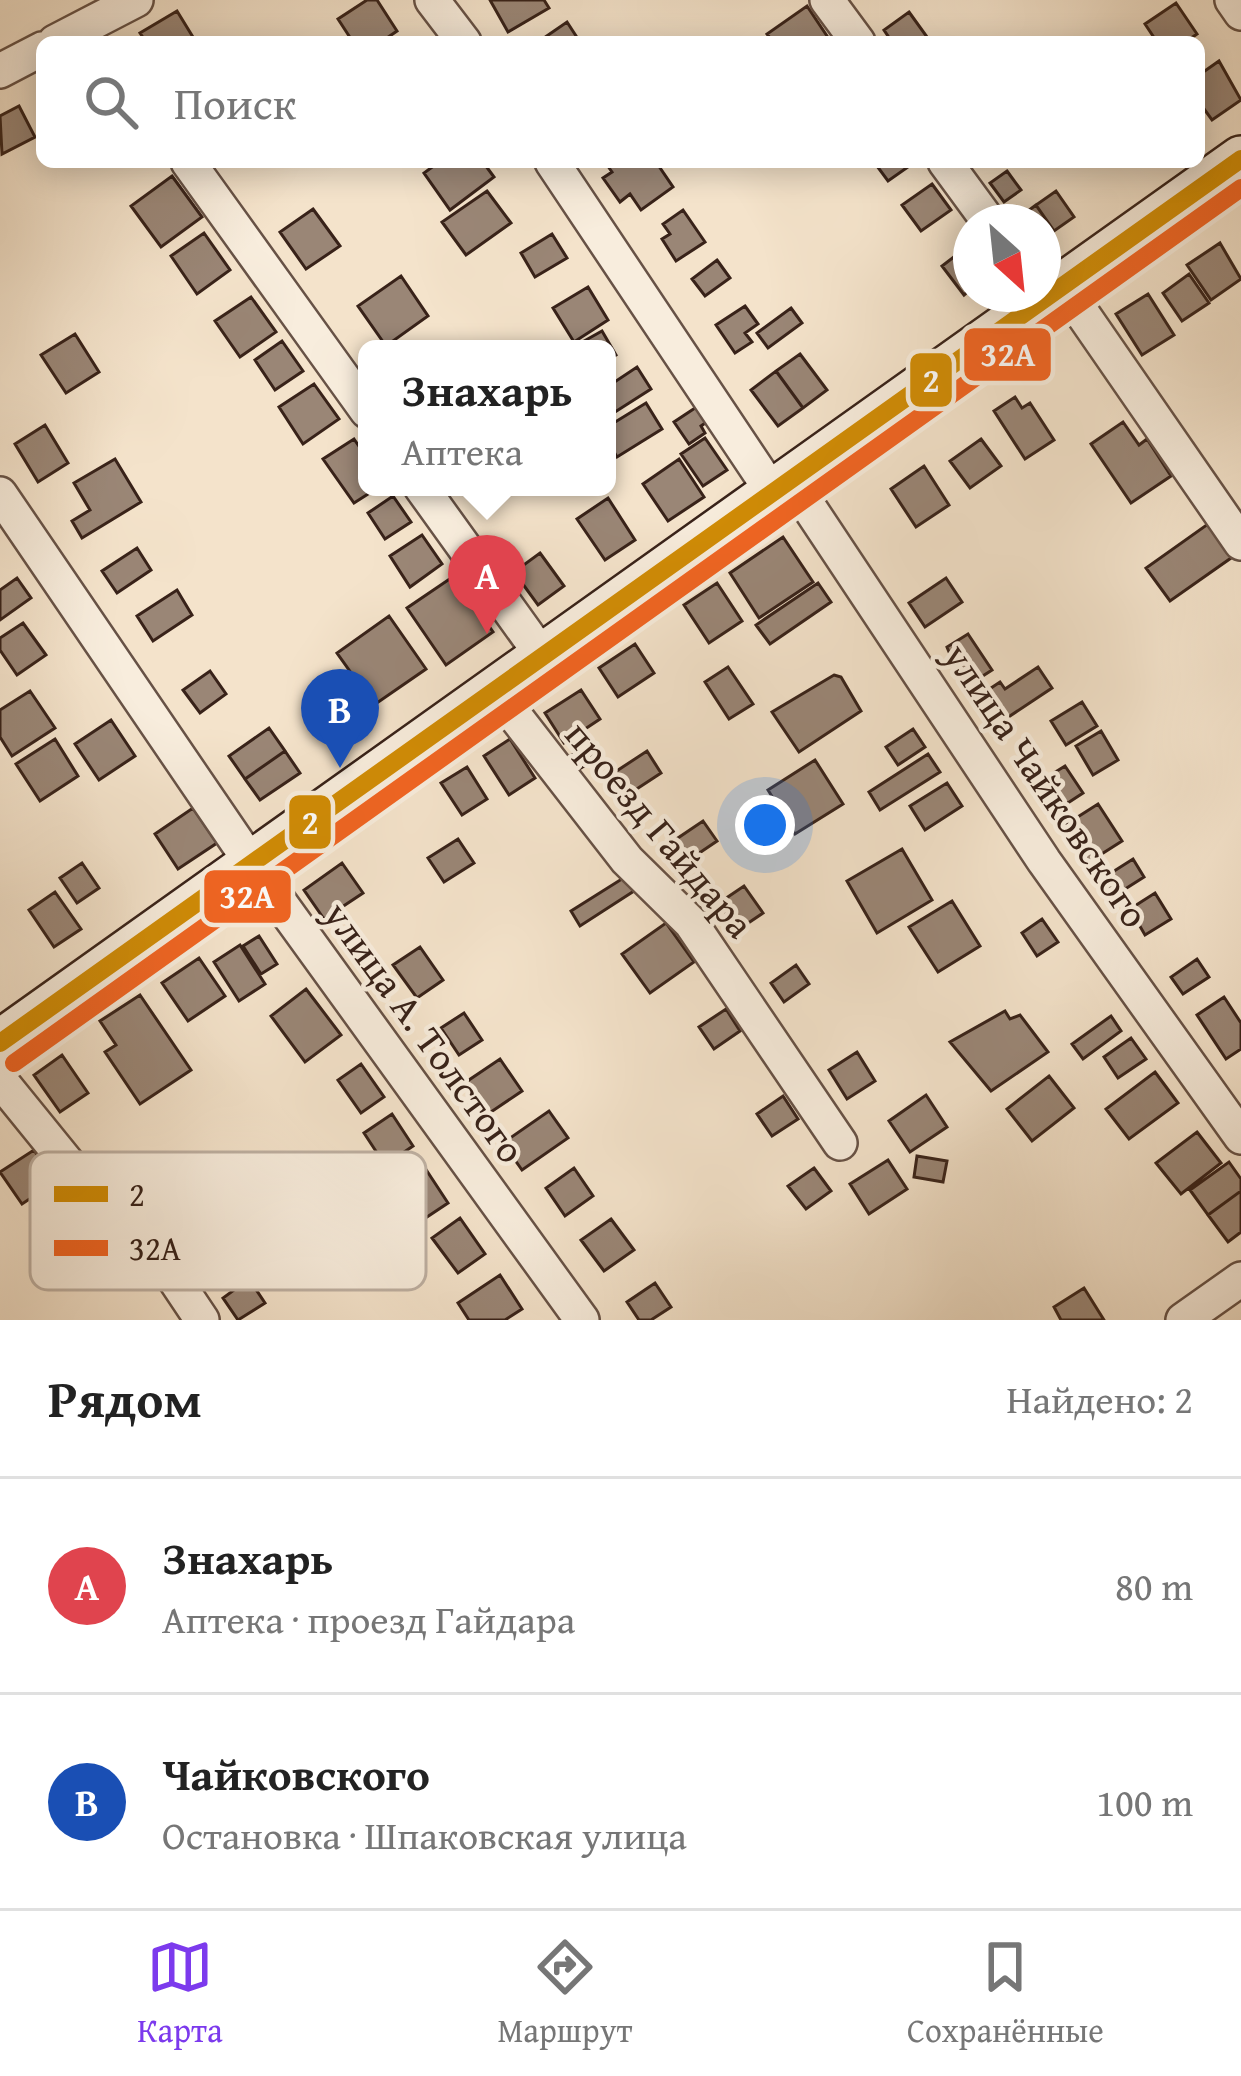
<!DOCTYPE html>
<html lang="ru">
<meta charset="utf-8">
<style>
:root{--surface:#fff;--page:#f2f2f2;--text:#222;--muted:#767676;--line:#e0e0e0;--accent:#7c3aed}
body{margin:0;font-family:"Gentium Book Plus",serif;background:var(--page);color:var(--text)}
.compass{position:absolute;left:953px;top:204px;width:108px;height:108px;border-radius:50%;background:var(--surface);box-shadow:0 6px 30px #0003;rotate:153deg}
.you{position:absolute;left:765px;top:825px;width:42px;height:42px;margin:-30px;border:9px solid #fff;border-radius:50%;background:#1a73e8;box-shadow:0 0 0 18px #1a73e833}
.badge{display:grid;place-items:center;width:78px;height:78px;border-radius:50%;background:var(--accent);color:#fff;font-size:39px;font-weight:700}
.pin{position:absolute;translate:-50% -99px;filter:drop-shadow(0 3px 6px #0008)}
.pin::after{content:'';position:absolute;top:63px;width:42px;height:36px;background:inherit;clip-path:polygon(0 0,100% 0,50% 100%)}
.popup{position:absolute;left:358px;top:340px;width:258px;height:156px;box-sizing:border-box;display:grid;place-content:center;border-radius:18px;background:var(--surface);filter:drop-shadow(0 3px 9px #0005);font-size:39px;white-space:nowrap;color:var(--muted)}
.popup b{font-size:45px;color:var(--text)}
.popup::after{content:'';position:absolute;left:50%;top:100%;margin-left:-24px;border:24px solid transparent;border-top-color:var(--surface)}
.list{margin:0;padding:0;list-style:none}
h2{display:flex;justify-content:space-between;align-items:center;height:156px;margin:0;padding:0 48px;font-size:51px}
h2 small{font-size:39px;font-weight:400;color:var(--muted)}
.list li{display:grid;grid-template-columns:78px 1fr auto;gap:36px;align-items:center;box-sizing:border-box;height:216px;padding:0 48px;border-top:3px solid var(--line)}
.list b{display:block;font-size:45px;white-space:nowrap}
.list p{margin:0;font-size:39px;white-space:nowrap;color:var(--muted)}
.list em{font-size:39px;font-style:normal;color:var(--muted)}
.icon{flex:none;width:66px;height:66px;fill:none;stroke:currentColor;stroke-width:2;stroke-linecap:round;stroke-linejoin:round}
.map{position:relative;flex:none;width:1241px;height:1320px;overflow:hidden}
.search{position:absolute;background:var(--surface);box-shadow:0 6px 30px #0003;left:36px;right:36px;top:36px;height:132px;display:flex;align-items:center;gap:30px;box-sizing:border-box;padding:0 42px;border-radius:18px;color:var(--muted);font-size:45px}
.sheet{height:588px;background:var(--surface)}
nav{display:flex;justify-content:space-around;align-items:center;box-sizing:border-box;height:168px;border-top:3px solid var(--line);background:var(--surface);font-size:33px;color:var(--muted)}
nav a{display:grid;justify-items:center;gap:6px}
nav .on{color:var(--accent)}
.map>svg:first-child{display:block}
.building{fill:#9a8676;stroke:#382219;stroke-width:3}
.lines{fill:none;stroke-linecap:round;stroke-linejoin:round}
.street-casing{stroke:#675246;stroke-width:38}
.secondary-casing{stroke:#382219;stroke-width:50}
.street{stroke:#f8eddd;stroke-width:33}
.secondary{stroke:#f8eddd;stroke-width:45}
.bus-1-casing{stroke:#f8eddd;stroke-width:27}
.bus-2-casing{stroke:#f8eddd;stroke-width:27}
.bus-1{stroke:#d18c05;stroke-width:18}
.bus-2{stroke:#f26522;stroke-width:18}
.labels{text-anchor:middle;stroke-width:9;stroke-linejoin:round;paint-order:stroke}
.street-label{font-size:39px;fill:#382219;stroke:#f8eddd}
.key{fill:#f8eddd;stroke:#beb0a2;stroke-width:3}
.key-label{font-size:33px;fill:#382219}
.line-badge{stroke:#f8eddd;stroke-width:4.5}
.badge-label{font-size:33px;text-anchor:middle;font-weight:bold;fill:#fff}
</style>
<div class="map">
<svg width="1241" height="1320" viewBox="0 0 1241 1320">
<rect width="100%" height="100%" fill="#f4e3cb"/>
<filter id="stains"><feTurbulence type="fractalNoise" baseFrequency=".00167" numOctaves="4"/><feColorMatrix values="0 0 0 0 .2 0 0 0 0 .09 0 0 0 0 .02 0 0 0 .5 -.17"/></filter>
<radialGradient id="worn" r=".72"><stop offset=".6" stop-color="#630" stop-opacity="0"/><stop offset="1" stop-color="#630" stop-opacity=".3"/></radialGradient>
<!-- building -->
<path class="building" d="M367 0H377L397 31 381 42H353L338 19Z
M490 0H544L549 8 508 32Z
M1176 3 1197 34 1185 42H1157L1145 24Z
M807 6 831 42H773L767 34Z
M177 11 196 42H146L140 33Z
M909 12 930 41 929 42H892L884 30Z
M567 22 580 42H538Z
M1219 61 1241 100 1212 120 1199 102V75Z
M19 106 35 137 2 154 0 116Z
M439 162H483L494 177 450 210 424 173Z
M605 162H656L673 187 641 210 630 194 620 202 603 178 612 172Z
M874 162H915L888 181Z
M1007 171 1021 190 1004 202 990 183Z
M172 176 202 217 161 247 131 206Z
M932 184 951 210 921 231 902 205Z
M487 191 511 223 466 255 442 222Z
M1056 191 1074 217 1054 231 1036 205Z
M1036 205 1054 231 1043 239V222H1023L1020 217Z
M313 209 340 246 306 269 280 232Z
M683 210 705 242 676 261 662 239 670 234 663 224Z
M204 233 230 270 197 294 171 256Z
M552 234 567 258 535 277 521 253Z
M1220 243 1241 279 1211 300 1187 265Z
M959 253 971 270V289L964 295 942 266Z
M717 260 730 278 705 296 692 279Z
M1189 274 1209 303 1182 321 1163 293Z
M401 276 428 316 386 346 358 306Z
M588 287 608 320 574 342 553 308Z
M1148 294 1174 335 1142 355 1116 314Z
M251 297 276 332 240 357 215 321Z
M745 306 758 324 745 333 752 342 735 353 716 325Z
M791 308 802 323 768 348 757 333Z
M602 331 616 355 607 361V349L577 345Z
M75 334 99 372 66 393 41 355Z
M282 341 303 371 275 390 255 360Z
M800 354 827 390 803 408 776 371Z
M637 367 651 389 615 412 607 387Z
M776 371 803 408 778 426 751 390Z
M314 384 339 419 303 444 279 407Z
M1015 397 1022 408 1030 403 1054 440 1025 459 994 411Z
M646 403 662 429 617 457 607 440V427Z
M698 406 708 421 701 426 705 433 689 444 674 422Z
M1123 422 1139 445 1147 439 1171 476 1131 503 1091 444Z
M45 425 68 463 38 482 15 444Z
M705 438 727 470 703 486 681 454Z
M354 439 367 458V487H379L354 503 323 459Z
M981 439 1001 466 970 488 950 461Z
M115 459 141 502 82 538 72 521 90 510 74 483Z
M679 459 704 497 668 521 643 484Z
M924 466 949 505 916 527 891 489Z
M393 496 411 522 385 539 368 513Z
M608 498 635 540 605 560 577 519Z
M1208 524 1231 558 1170 601 1146 568Z
M422 535 442 564 410 587 390 556Z
M783 537 813 582 759 618 730 573Z
M137 548 151 570 117 593 102 571Z
M540 553 564 586 538 605 514 572Z
M454 576 493 632 446 665 407 608Z
M17 578 31 598 0 620V590Z
M946 578 962 602 925 627 909 603Z
M717 583 742 621 709 643 684 605Z
M818 583 831 602 770 644 756 625Z
M177 590 192 615 153 641 137 616Z
M389 616 426 669 374 705 337 653Z
M23 623 46 655 17 675 0 650V638Z
M968 634 992 670 964 688 947 647Z
M635 644 654 673 618 697 599 668Z
M728 667 753 704 729 719 705 682Z
M1038 667 1052 688 992 728 973 700 1000 682 1005 689Z
M210 671 226 694 200 713 183 690Z
M834 675 841 677 861 711 799 752 772 712Z
M581 690 600 719 564 743 545 713Z
M30 691 55 728 12 756 0 737V710Z
M1082 702 1097 726 1066 745 1051 721Z
M111 720 135 756 99 780 75 744Z
M269 728 285 751 245 779 229 756Z
M913 729 925 747 898 765 886 747Z
M1101 731 1118 760 1093 775 1076 746Z
M55 739 78 776 40 801 16 764Z
M510 739 535 778 509 795 484 756Z
M591 744 599 757 576 771 568 757Z
M285 751 300 773 260 800 245 779Z
M647 751 661 773 620 800 606 778Z
M928 754 940 772 880 810 869 792Z
M815 760 843 804 795 834 768 790Z
M1065 766 1083 793 1051 814 1033 786Z
M467 767 487 799 462 815 441 783Z
M947 783 962 806 925 830 910 806Z
M1098 804 1122 841 1086 864 1062 827Z
M193 808 217 843 178 869 155 834Z
M703 821 717 841 689 860 675 840Z
M458 839 474 863 444 882 428 858Z
M902 849 932 900 877 933 847 881Z
M1133 859 1144 877 1111 898 1100 880Z
M82 863 99 888 77 903 60 878Z
M342 863 363 893 324 919 304 890Z
M625 877 634 891 580 926 571 911Z
M744 886 763 913 738 930 719 903Z
M55 892 81 929 54 947 29 910Z
M1155 893 1171 919 1145 935 1130 909Z
M952 901 980 946 938 972 909 927Z
M1042 919 1058 942 1037 956 1022 933Z
M666 923 694 962 650 993 622 954Z
M259 936 277 964 261 974 243 946Z
M240 945 265 984 239 1001 214 962Z
M420 947 443 980 417 998 393 965Z
M199 958 225 996 188 1021 162 983Z
M1197 959 1209 977 1183 994 1171 977Z
M796 965 809 984 784 1002 771 983Z
M306 989 341 1035 305 1062 271 1016Z
M140 995 191 1070 140 1104 105 1052 116 1045 100 1021Z
M1224 997 1241 1023V1049L1226 1059 1197 1015Z
M726 1009 740 1031 714 1049 699 1027Z
M1005 1011 1010 1019 1020 1015 1048 1052 991 1091 950 1042Z
M464 1013 482 1040 459 1055 441 1028Z
M1111 1016 1121 1031 1083 1059 1072 1044Z
M1131 1038 1146 1059 1118 1078 1104 1057Z
M857 1052 875 1081 847 1099 829 1070Z
M62 1055 88 1093 60 1112 34 1075Z
M500 1059 522 1091 488 1114 466 1082Z
M361 1064 384 1097 361 1113 338 1080Z
M1155 1072 1178 1103 1129 1139 1106 1109Z
M1049 1076 1074 1108 1032 1141 1007 1109Z
M926 1095 947 1127 910 1152 889 1121Z
M783 1096 798 1119 772 1136 757 1114Z
M549 1111 568 1138 522 1170 503 1143Z
M392 1114 413 1146 385 1165 364 1133Z
M1197 1132 1221 1163 1181 1194 1156 1163Z
M34 1150 55 1182 22 1204 0 1172Z
M917 1156 947 1161 943 1182 914 1177Z
M888 1160 907 1189 869 1214 850 1184Z
M1229 1162 1241 1179V1191L1208 1215 1190 1190Z
M425 1168 448 1203 400 1235 377 1200Z
M574 1168 593 1196 565 1216 546 1188Z
M814 1168 831 1191 806 1209 788 1186Z
M186 1185 209 1218 182 1236 160 1203Z
M1241 1191V1232L1228 1242 1208 1215Z
M460 1218 485 1254 458 1273 432 1238Z
M611 1219 634 1250 604 1271 581 1240Z
M121 1248 138 1271 113 1289 96 1266Z
M500 1275 522 1309 505 1320H469L458 1303Z
M249 1279 265 1303 238 1320 223 1298Z
M655 1283 671 1307 651 1320H639L627 1302Z
M1084 1288 1104 1320H1061L1054 1307Z"/>
<g class="lines">
<defs>
<path id="street" d="M432 0 464 42
M827 0 858 42
M1232 0 1241 13
M55 42 136 0
M0 71 42 49
M188 162 367 411
M552 162 771 490
M945 162 989 222
M1062 284 1241 543
M789 477 1044 861 1241 1137
M421 487 541 654
M0 494 252 864 582 1320
M494 689 627 860 691 923 840 1143
M0 1080 95 1197 125 1205 202 1320
M1183 1320 1241 1279"/>
<path id="secondary" d="M0 1043 1241 159"/>
</defs>
<!-- street casing -->
<use href="#street" class="street-casing"/>
<!-- secondary casing -->
<use href="#secondary" class="secondary-casing"/>
<!-- street -->
<use href="#street" class="street"/>
<!-- secondary -->
<use href="#secondary" class="secondary"/>
<defs>
<path id="bus-1" d="M0 1043 1241 159"/>
<path id="bus-2" d="M14 1063 1241 188"/>
</defs>
<!-- bus-1 casing -->
<use href="#bus-1" class="bus-1-casing"/>
<!-- bus-2 casing -->
<use href="#bus-2" class="bus-2-casing"/>
<!-- bus-1 -->
<use href="#bus-1" class="bus-1"/>
<!-- bus-2 -->
<use href="#bus-2" class="bus-2"/>
</g>
<g class="labels">
<!-- street labels -->
<g class="street-label">
<text transform="translate(1047 785) rotate(56)" y="14">улица Чайковского</text>
<text transform="translate(660 829) rotate(50)" y="14">проезд Гайдара</text>
<text transform="translate(425 1032) rotate(54)" y="14">улица А. Толстого</text>
</g>
</g>
<!-- legend -->
<rect x="30" y="1152" width="396" height="138" rx="18" class="key"/>
<rect x="54" y="1186" width="54" height="16" fill="#d18c05"/>
<rect x="54" y="1240" width="54" height="16" fill="#f26522"/>
<g class="key-label">
<text x="129" y="1206">2</text>
<text x="129" y="1260">32A</text>
</g>
<g class="line-badge">
<rect x="962" y="326" width="91" height="57" rx="12" fill="#f26522"/>
<rect x="908" y="351" width="46" height="58" rx="12" fill="#d18c05"/>
<rect x="287" y="793" width="46" height="58" rx="12" fill="#d18c05"/>
<rect x="202" y="868" width="91" height="57" rx="12" fill="#f26522"/>
</g>
<g class="badge-label">
<text x="1008" y="366">32A</text>
<text x="931" y="392">2</text>
<text x="310" y="834">2</text>
<text x="247" y="908">32A</text>
</g>
<rect width="100%" height="100%" filter="url(#stains)"/>
<rect width="100%" height="100%" fill="url(#worn)"/>
</svg>
<svg class="compass" viewBox="-18 -18 36 36"><path d="M0-13l5 13h-10z" fill="#e53935"/><path d="M0 13l5-13h-10z" fill="#767676"/></svg>
<div class="you"></div>
<div class="pin badge" style="left:487px;top:634px;background:#e0444e">A</div>
<div class="popup"><b>Знахарь</b>Аптека</div>
<div class="pin badge" style="left:340px;top:768px;background:#1a4fb4">B</div>
<div class="search"><svg class="icon" aria-label="search" viewBox="0 0 24 24"><circle cx="10" cy="10" r="6"/><path d="M15 15l6 6"/></svg>Поиск</div>
</div>
<section class="sheet">
<h2>Рядом<small>Найдено: 2</small></h2>
<ul class="list">
<li><span class="badge" style="background:#e0444e">A</span><div><b>Знахарь</b><p>Аптека · проезд Гайдара</p></div><em>80 m</em></li>
<li><span class="badge" style="background:#1a4fb4">B</span><div><b>Чайковского</b><p>Остановка · Шпаковская улица</p></div><em>100 m</em></li>
</ul>
</section>
<nav>
<a class="on"><svg class="icon" aria-label="map" viewBox="0 0 24 24"><path d="M3 6l6-2 6 2 6-2v14l-6 2-6-2-6 2zM9 4v14M15 6v14"/></svg>Карта</a>
<a><svg class="icon" aria-label="directions" viewBox="0 0 24 24"><path d="M12 3l9 9-9 9-9-9zM9 14v-3h6M13 9l2 2-2 2"/></svg>Маршрут</a>
<a><svg class="icon" aria-label="saved" viewBox="0 0 24 24"><path d="M7 4h10v16l-5-4-5 4z"/></svg>Сохранённые</a>
</nav>
